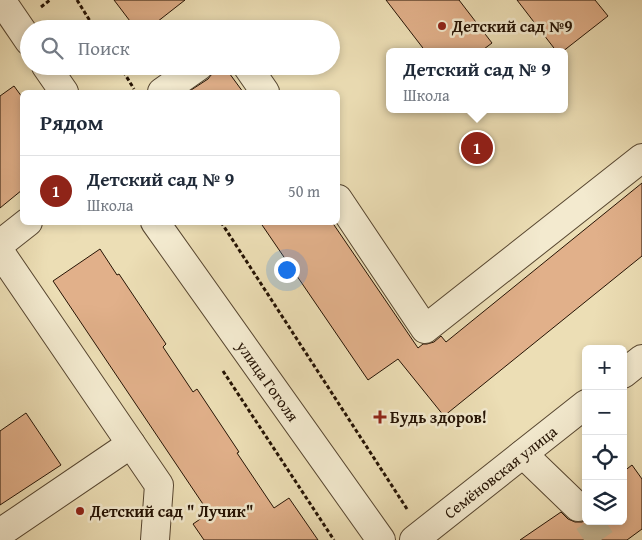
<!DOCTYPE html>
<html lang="ru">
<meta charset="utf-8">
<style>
:root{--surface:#fff;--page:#f6f6f7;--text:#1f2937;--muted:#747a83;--line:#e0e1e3;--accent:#8f2418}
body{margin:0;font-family:"Gentium Book Plus",serif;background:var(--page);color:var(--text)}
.controls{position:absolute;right:15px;bottom:15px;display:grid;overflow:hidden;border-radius:8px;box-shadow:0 2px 8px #0003}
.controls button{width:45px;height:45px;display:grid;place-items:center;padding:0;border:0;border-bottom:1px solid var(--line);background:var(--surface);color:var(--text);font:25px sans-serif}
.you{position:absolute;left:286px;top:269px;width:18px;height:18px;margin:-12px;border:4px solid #fff;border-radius:50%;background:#1a73e8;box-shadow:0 0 0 8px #1a73e833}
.badge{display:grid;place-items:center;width:32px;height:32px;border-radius:50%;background:var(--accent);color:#fff;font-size:16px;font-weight:700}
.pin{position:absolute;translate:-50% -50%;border:2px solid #fff;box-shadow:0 1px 5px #0006}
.popup{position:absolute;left:386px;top:48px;width:182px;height:65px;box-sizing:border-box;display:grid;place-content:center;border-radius:8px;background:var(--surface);filter:drop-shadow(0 1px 4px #0005);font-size:16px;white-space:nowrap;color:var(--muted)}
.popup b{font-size:19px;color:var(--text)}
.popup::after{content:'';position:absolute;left:50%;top:100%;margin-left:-10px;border:10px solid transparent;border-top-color:var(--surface)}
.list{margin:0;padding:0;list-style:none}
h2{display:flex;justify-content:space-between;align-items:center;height:65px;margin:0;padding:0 20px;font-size:21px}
h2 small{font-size:16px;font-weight:400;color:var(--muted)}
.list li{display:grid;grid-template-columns:32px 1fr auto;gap:15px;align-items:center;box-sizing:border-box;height:70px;padding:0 20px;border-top:1px solid var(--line)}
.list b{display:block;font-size:19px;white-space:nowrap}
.list p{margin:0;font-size:16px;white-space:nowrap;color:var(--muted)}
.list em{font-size:16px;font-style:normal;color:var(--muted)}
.icon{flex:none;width:28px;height:28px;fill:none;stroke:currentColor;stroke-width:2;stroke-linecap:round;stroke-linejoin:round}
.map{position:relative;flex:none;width:642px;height:540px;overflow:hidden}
.search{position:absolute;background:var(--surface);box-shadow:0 2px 8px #0003;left:20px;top:20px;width:320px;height:55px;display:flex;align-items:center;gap:12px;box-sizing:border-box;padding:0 18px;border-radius:28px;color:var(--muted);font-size:19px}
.panel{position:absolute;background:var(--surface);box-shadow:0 2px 8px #0003;left:20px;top:90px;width:320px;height:135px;border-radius:8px}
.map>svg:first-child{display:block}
.building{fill:#e1b08a;stroke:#251304}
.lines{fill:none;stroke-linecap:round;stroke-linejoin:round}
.minor-tunnel{stroke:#c4b592;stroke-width:28;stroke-dasharray:28 14;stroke-linecap:butt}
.minor-casing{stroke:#574630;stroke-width:30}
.path{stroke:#251304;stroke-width:3;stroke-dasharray:4 2.5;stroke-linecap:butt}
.minor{stroke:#f3eacf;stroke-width:28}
.poi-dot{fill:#8f2418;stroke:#f3eacf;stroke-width:2}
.labels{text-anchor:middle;stroke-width:5;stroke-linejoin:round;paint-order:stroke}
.poi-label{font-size:16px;font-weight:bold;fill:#251304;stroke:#f3eacf;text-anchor:start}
.street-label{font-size:16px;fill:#251304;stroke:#f3eacf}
</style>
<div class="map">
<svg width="642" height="540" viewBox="0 0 642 540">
<rect width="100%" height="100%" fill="#ecdeb5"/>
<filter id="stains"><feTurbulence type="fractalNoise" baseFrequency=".004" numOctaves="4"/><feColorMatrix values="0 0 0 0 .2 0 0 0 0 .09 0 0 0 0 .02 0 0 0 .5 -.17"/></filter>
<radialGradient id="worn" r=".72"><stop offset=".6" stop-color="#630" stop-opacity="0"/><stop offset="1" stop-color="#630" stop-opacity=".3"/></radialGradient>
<!-- building -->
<path class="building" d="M114 0H185L148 29H136Z
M386 0H459L492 43 480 52H426Z
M517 0H595L608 16 562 52H557Z
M224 66 243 92H188L208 79 211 75Z
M14 86 22 97V190L0 208V96Z
M642 183V256L444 416 398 359 368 380 260 222H332L418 348 423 344H427L434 342 441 336 446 342Z
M100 249 117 275 119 274 166 344 163 347 193 392 197 389 239 452 237 453 274 508 289 498 318 540H204L193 524 209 513 53 281Z
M26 413 61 465 0 505V431Z
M632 465 642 479V529L627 540H520L561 512 568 519 575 522H582L586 520V521H623V472Z"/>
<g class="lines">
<!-- minor-tunnel -->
<path class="minor-tunnel" d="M588 521 601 540"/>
<defs>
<g id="minor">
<path d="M1 0 29 41"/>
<path d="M46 66 64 92"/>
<path d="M247 66 265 92"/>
<path d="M162 92 199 66"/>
<path d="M338 199 425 329 642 158"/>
<path id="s1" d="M155 222 381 540"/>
<path d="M0 244 28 222"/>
<path d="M0 252 159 485 155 540"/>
<path d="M623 374 642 359"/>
<path d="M523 454 578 507"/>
<path d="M0 533 131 444"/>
<path id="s2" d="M414 540 586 404"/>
</g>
</defs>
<!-- minor casing -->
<use href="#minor" class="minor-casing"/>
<!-- path -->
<path class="path" d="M77 0 95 29
M41 7 50 0
M120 66 134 89
M221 222 407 509
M223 371 334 540"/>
<!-- minor -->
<use href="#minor" class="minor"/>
</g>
<!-- markers -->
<g class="poi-dot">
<circle cx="442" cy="26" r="5"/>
<path d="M377.5 409.5h5v5h5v5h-5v5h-5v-5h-5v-5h5z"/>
<circle cx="80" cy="511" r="5"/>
</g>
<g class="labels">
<!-- poi labels -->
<g class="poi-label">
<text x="452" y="32">Детский сад №9</text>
<text x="390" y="423">Будь здоров!</text>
<text x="90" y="517">Детский сад " Лучик"</text>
</g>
<!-- street labels -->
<g class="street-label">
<text dy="6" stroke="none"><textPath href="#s1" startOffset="195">улица Гоголя</textPath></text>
<text dy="6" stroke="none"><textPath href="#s2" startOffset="110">Семёновская улица</textPath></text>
</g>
</g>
<rect width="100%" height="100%" filter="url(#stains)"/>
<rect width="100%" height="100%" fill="url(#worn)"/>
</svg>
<div class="controls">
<button>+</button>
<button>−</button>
<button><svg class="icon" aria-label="locate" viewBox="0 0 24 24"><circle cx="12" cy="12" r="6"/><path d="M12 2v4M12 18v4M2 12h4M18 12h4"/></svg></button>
<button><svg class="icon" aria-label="layers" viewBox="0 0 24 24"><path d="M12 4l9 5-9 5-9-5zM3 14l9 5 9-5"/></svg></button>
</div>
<div class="you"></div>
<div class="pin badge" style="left:477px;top:148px">1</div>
<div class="popup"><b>Детский сад № 9</b>Школа</div>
<div class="search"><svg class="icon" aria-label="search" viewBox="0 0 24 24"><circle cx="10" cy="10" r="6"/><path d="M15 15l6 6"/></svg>Поиск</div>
<section class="panel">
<h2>Рядом<small></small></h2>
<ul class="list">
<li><span class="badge">1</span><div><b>Детский сад № 9</b><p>Школа</p></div><em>50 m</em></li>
</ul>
</section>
</div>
